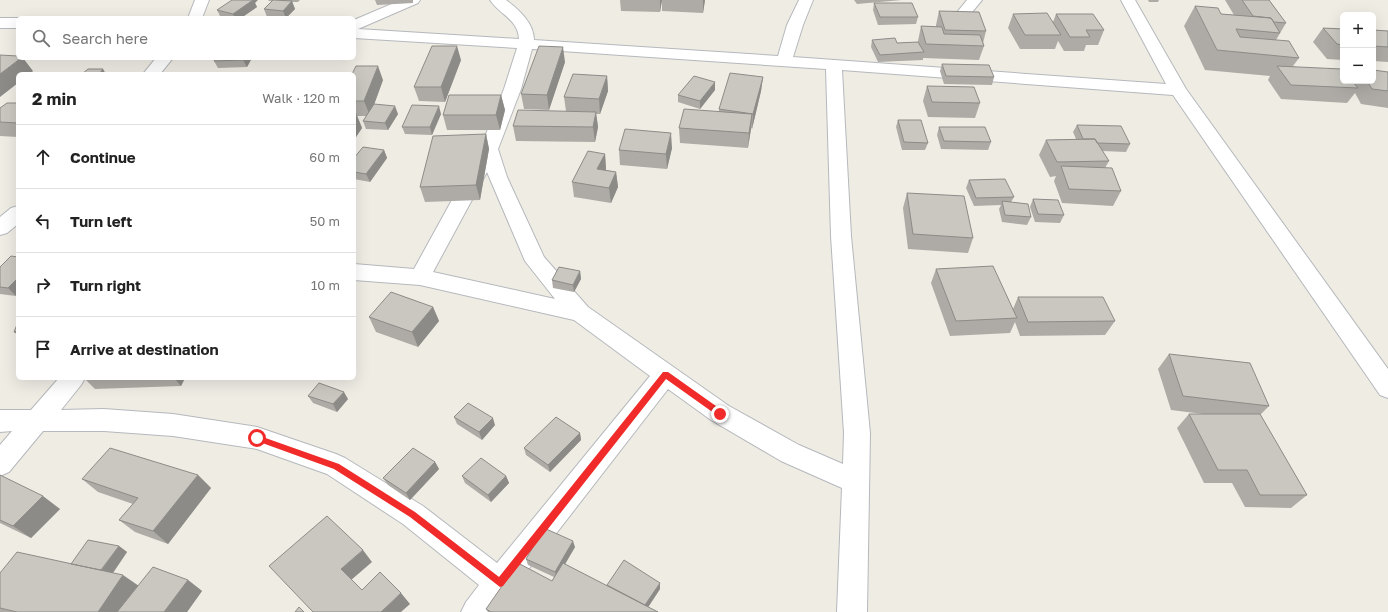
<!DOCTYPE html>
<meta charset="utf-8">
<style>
:root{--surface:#fff;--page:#f6f6f6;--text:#222;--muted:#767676;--line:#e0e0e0}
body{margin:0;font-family:"Golos Text",sans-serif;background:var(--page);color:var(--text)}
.controls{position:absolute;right:12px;top:12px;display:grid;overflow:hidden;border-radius:6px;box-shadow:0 4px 16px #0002}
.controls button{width:36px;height:36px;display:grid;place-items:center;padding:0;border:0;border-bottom:1px solid var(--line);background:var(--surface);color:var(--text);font:20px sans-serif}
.stop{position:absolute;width:12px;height:12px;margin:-9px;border:3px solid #f02b2a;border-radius:50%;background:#fff}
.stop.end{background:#f02b2a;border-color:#fff;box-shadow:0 1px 4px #0008}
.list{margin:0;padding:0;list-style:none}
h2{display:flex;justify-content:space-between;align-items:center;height:52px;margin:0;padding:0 16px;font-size:17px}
h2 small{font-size:13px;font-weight:400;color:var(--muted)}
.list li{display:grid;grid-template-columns:26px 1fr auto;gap:12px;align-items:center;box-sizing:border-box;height:64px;padding:0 16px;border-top:1px solid var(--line)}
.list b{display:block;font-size:15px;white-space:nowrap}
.list em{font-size:13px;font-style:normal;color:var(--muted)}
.icon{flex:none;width:22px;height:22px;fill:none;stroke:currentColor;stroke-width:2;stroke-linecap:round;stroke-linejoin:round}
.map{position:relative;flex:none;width:1388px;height:612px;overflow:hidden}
.search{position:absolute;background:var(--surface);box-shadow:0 4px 16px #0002;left:16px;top:16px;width:340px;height:44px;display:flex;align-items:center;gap:10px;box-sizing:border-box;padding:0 14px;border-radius:6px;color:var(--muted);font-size:15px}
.panel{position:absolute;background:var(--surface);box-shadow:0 4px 16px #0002;left:16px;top:72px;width:340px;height:308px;border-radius:6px}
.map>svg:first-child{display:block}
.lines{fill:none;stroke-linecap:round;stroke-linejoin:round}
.minor-casing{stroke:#b5b8bc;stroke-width:2}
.minor{fill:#fff;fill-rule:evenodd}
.wall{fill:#aeaba6}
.shaded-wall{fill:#8d8b87}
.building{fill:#cac7c1;stroke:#8d8b87}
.route{fill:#f02b2a}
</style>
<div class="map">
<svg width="1388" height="612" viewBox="0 0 1388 612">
<rect width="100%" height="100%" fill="#efece4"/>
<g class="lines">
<defs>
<path id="minor" d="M195 0H209L202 18H188Z
M401 0H420L418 3 358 29 519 39C518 19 500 15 490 0H506C519 10 534 23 534 40L778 56 787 25 799 0H813L803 25 793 57 1166 84 1121 0H1135L1186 89 1388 369V398L1380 395 1173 95 842 70 851 236 870 433 867 612H837L842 488 781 461 711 420 668 389 517 584 532 612H501L498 608 495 612H461L466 602 479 585 403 524 327 474 257 449 173 436 104 431H43L9 472 0 476V445L12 431 0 432V410H31L59 378H85L81 385 61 410 104 409 173 414 257 427 336 454 345 458 423 506 497 563 650 376 574 320 420 285 354 280V264L414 269 480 149 504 89 517 48 354 38V20ZM532 49 826 69 831 236 844 433 843 464 799 445 729 406 588 307 544 257 507 177 498 149 521 89ZM487 172 525 261 555 299 433 272Z
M967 0H982L951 38 946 40 941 38 938 35 941 32Z
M0 18H18V28H0Z
M156 58H173L160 74H143Z
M18 206V224L7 233 0 235V217L11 208Z"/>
</defs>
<!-- minor casing -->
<use href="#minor" class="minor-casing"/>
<!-- minor -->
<use href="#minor" class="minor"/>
</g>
<!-- wall -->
<path class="wall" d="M268 0H300L298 2H292L295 9 286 18 267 17 264 9 272 1H269Z
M375 0H413V3L377 5Z
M620 0H705L703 13 662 11V0L660 12 621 11Z
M854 0H902L857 4Z
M1148 0H1159L1158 2H1149Z
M1225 0H1269L1286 23 1276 40 1299 58 1293 66 1343 81H1373L1388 72V108L1361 104 1355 93 1347 103 1281 99 1268 80 1270 76 1205 70 1184 26 1195 6 1221 14 1234 15Z
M255 3 257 7 241 18H221L217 10Z
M874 3 918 17 916 24 878 25 873 10Z
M939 11 986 31 983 43 984 46 979 60 923 58V60L878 62 871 47 872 40 897 43 918 42V41L921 26 936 27V25Z
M1013 14 1053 22 1056 14 1104 30 1098 45H1086L1084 51H1064L1058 41 1055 49H1020L1008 28Z
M1323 28 1343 29V60L1327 59 1313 42Z
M1373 30 1388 31V62L1373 61Z
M216 58H252L247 67 218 68 214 61Z
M461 60 445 102 419 101 414 87Z
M565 62 549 110 524 109 521 94Z
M942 64 994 77 992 85 944 84 940 71Z
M354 74 383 80 374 104 398 114 388 130 366 129 363 121 366 116H357L362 128 354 140Z
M607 76 608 91 600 114H596L598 127 595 142 516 141 513 126 566 111 564 97Z
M763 77 761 91 752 129 751 128 748 148 680 143 679 128 719 112V109Z
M927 86 980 103 975 118 928 117 923 101Z
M715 90 700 109 678 102V95Z
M501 95 505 110 500 130H447L443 115Z
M18 103V137L0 136V122Z
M441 114 432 135 405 134 402 127Z
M898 120 928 143 925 150H902L896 127Z
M1077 125 1130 144 1126 152 1102 151 1109 161 1105 168 1121 191 1113 206 1062 203 1054 181 1056 176 1050 177 1039 155 1046 140 1076 139 1073 132Z
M939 127 991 142 988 150 941 149 937 135Z
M486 134 489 149 480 200 425 202 420 187Z
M672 148 667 169 620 165 619 150Z
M384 150 387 158 370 182 354 179V158Z
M605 154 606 169V170L616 172 618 187 611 203 574 197 572 182Z
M969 180 1014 197 1011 202 1031 217 1027 225 1002 222 999 209 1001 205 974 206 966 188Z
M907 193 973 238 968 253 908 249 903 208Z
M1033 199 1064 215 1060 223 1035 222 1030 207Z
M0 267 16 296 0 294Z
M936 269 1013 309 1018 297 1115 321 1105 335 1020 336 1015 322 1010 333 950 336 931 283Z
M580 271 581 279 574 292 553 288 552 280Z
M433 307 439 321 418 347 376 332 369 317Z
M1169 354 1269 406 1260 415 1307 495 1291 508 1245 507 1232 483H1204L1177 428 1189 414H1203L1171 410 1158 369Z
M84 378H185L181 386 95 389Z
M250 378H270L269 380Z
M308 396 348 399 337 412 313 403Z
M454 417 495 425 482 440 457 424Z
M580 433 581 440 550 472 526 455 524 448Z
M435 462 439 469 410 500 388 485 383 478Z
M0 475 60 509 31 538 0 523Z
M198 475 211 488 168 544 135 532 119 520 133 504 98 492 82 479Z
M462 476H506L509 483 491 502 465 483Z
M119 546 127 552 113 573 138 586 188 580 202 591 187 612H0V573L71 564Z
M575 547 565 564 607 586 660 589 648 607 658 612H488L486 609 552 581 554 577 528 565 526 559Z"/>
<!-- shaded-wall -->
<path class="shaded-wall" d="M253 0H258L255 3 257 7 241 18H235L233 14Z
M660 0H662L660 12Z
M703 0H705L703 13Z
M292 1 295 9 286 18 283 11Z
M457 46 461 60 445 102 441 87Z
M563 47 565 62 549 110 547 95Z
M21 58H23L33 71 30 74H18V83L0 97V74Z
M244 58H252L247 67 243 60Z
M378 66 383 80 370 116 364 101Z
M103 69 106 74H99Z
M607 76 608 91 600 114 599 99Z
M763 77 761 91 752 129 753 114Z
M715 82V90L700 109V101Z
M501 95 505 110 500 130 496 115Z
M395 106 398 114 388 130 385 123Z
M439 106 441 114 432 135 430 127Z
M596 112 598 127 595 142 593 127Z
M356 113 362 128 354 140V117Z
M752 114 751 129 748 148 749 133Z
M671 133 672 148 667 169 666 154Z
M486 134 489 149 480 200 476 185Z
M384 150 387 158 370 182 366 174Z
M605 154 606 169 599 184 597 169Z
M616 172 618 187 611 203 609 188Z
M580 271 581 279 574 292 573 285Z
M18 278V293L16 296 8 288Z
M433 307 439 321 418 347 412 332Z
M18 331V335L14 332Z
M174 378H185L181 386Z
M344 392 348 399 337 412 333 404Z
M493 418 495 425 482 440 479 432Z
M580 433 581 440 550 472 548 465Z
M435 462 439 469 410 500 406 493Z
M198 475 211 488 168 544 153 531Z
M506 476 509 483 491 502 488 495Z
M43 496 60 509 31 538 13 526Z
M573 541 575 547 557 578 555 572Z
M119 546 127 552 110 577 101 571Z
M363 550 372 562 350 581 341 569Z
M123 575 139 586 122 612H98Z
M188 580 202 591 187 612H164Z
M660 583V589L645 612 642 609Z
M401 593 410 604 401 612H381Z"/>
<!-- building -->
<path class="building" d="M232 0H253L233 14 217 10Z
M273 0H274L292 1 283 11 264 9Z
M1242 0H1269L1286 23 1274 22 1271 18 1253 16Z
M874 3H912L918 17H880Z
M1195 6 1218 8 1221 14 1271 18 1280 33 1236 29 1240 37 1289 41 1299 58 1217 50Z
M939 11 979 12 986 31 945 30Z
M1047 13 1061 35H1025L1013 14Z
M1056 14H1093L1104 30H1086L1090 37H1070Z
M921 26 942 27 944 34 980 35 984 46 926 44Z
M1323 28 1343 29V45L1337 44Z
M1373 30 1388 31V47L1373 46Z
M895 38 897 43 918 42 924 52 880 55 872 40Z
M432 46H457L441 87H414Z
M539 46 563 47 547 95 521 94Z
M0 55 18 56V58H21L0 74Z
M216 58H244L243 60 214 61Z
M942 64 989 65 994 77 946 76Z
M356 66H378L364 101H354V74H352Z
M1277 66 1342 69 1343 70V81H1352L1358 88 1291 85Z
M88 69H103L99 74H82Z
M1373 70 1388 72V91L1372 89 1367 81H1373Z
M730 73 763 77 753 114 719 109Z
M573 74 607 76 599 99 564 97Z
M694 76 715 82 700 101 678 95Z
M927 86 974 87 980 103 932 102Z
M449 95H501L496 115H443Z
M7 103H18V123L0 122V108Z
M374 104 395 106 385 123 363 121Z
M412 105 439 106 430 127H402Z
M684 109 752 114 749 133 679 128Z
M518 110 596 112 593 127 513 126Z
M898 120H921L928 143 904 142Z
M1077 125 1121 126 1130 144 1097 143 1095 139H1083Z
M939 127H985L991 142 944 141Z
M625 129 671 133 666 154 619 150Z
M486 134 476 185 420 187 433 136Z
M1095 139 1109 161 1057 162 1046 140Z
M363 147 384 150 366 174 354 172V158Z
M588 151 605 154 597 169 616 172 609 188 572 182Z
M1061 166 1112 168 1121 191 1069 189Z
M1005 179 1014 197 976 198 969 180Z
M907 193 964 196 973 238 913 234Z
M1033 199 1058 200 1064 215 1038 214Z
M1002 201 1028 204 1031 217 1005 215Z
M11 256 18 257V278L8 288 0 287V267Z
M993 266 1017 318 956 321 936 269Z
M559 267 580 271 573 285 552 280Z
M391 292 433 307 412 332 369 317Z
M1018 297H1103L1115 321 1028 322Z
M18 322V331L14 332Z
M1169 354 1250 363 1269 406 1183 396Z
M319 383 344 392 333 404 308 396Z
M468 403 493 418 479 432 454 417Z
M1189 414H1260L1307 495H1260L1247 470H1218Z
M556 417 580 433 548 465 524 448Z
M110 448 198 475 153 531 119 520 138 498 82 479Z
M413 448 435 462 406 493 383 478Z
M481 458 506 476 488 495 462 476Z
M0 475 43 496 13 526 0 520Z
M327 516 363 550 341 569 362 590 380 572 401 593 381 612H313L269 566Z
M544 528 573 541 555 572 526 559Z
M88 540 119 546 101 570 71 564Z
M17 552 123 575 98 612H17L0 608V573Z
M624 560 660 583 645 605 607 585Z
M518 563 552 581 563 563 658 612H491L486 609Z
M153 567 188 580 164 612H117Z
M299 607 304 612H295Z"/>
<!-- route -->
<path class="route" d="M663 372H668L723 411V416H718L666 379 503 586 500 587 410 517 334 469 254 440 253 438 257 435 339 464 415 512 499 577Z"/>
</svg>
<div class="controls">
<button>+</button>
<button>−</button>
</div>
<div class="stop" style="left:257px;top:438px"></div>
<div class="stop end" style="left:720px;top:414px"></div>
<div class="search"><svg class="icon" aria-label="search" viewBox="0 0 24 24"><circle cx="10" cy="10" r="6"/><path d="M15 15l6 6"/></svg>Search here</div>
<section class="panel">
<h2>2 min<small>Walk · 120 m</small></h2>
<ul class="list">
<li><svg class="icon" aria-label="ahead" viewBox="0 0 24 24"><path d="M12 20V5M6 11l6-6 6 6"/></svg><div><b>Continue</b></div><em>60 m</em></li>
<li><svg class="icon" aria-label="left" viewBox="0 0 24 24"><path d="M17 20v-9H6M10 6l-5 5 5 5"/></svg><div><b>Turn left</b></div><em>50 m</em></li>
<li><svg class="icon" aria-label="right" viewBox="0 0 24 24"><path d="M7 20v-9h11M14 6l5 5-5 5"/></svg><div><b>Turn right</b></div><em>10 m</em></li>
<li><svg class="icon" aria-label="arrive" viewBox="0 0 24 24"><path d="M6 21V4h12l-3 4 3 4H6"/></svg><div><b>Arrive at destination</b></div></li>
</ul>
</section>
</div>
